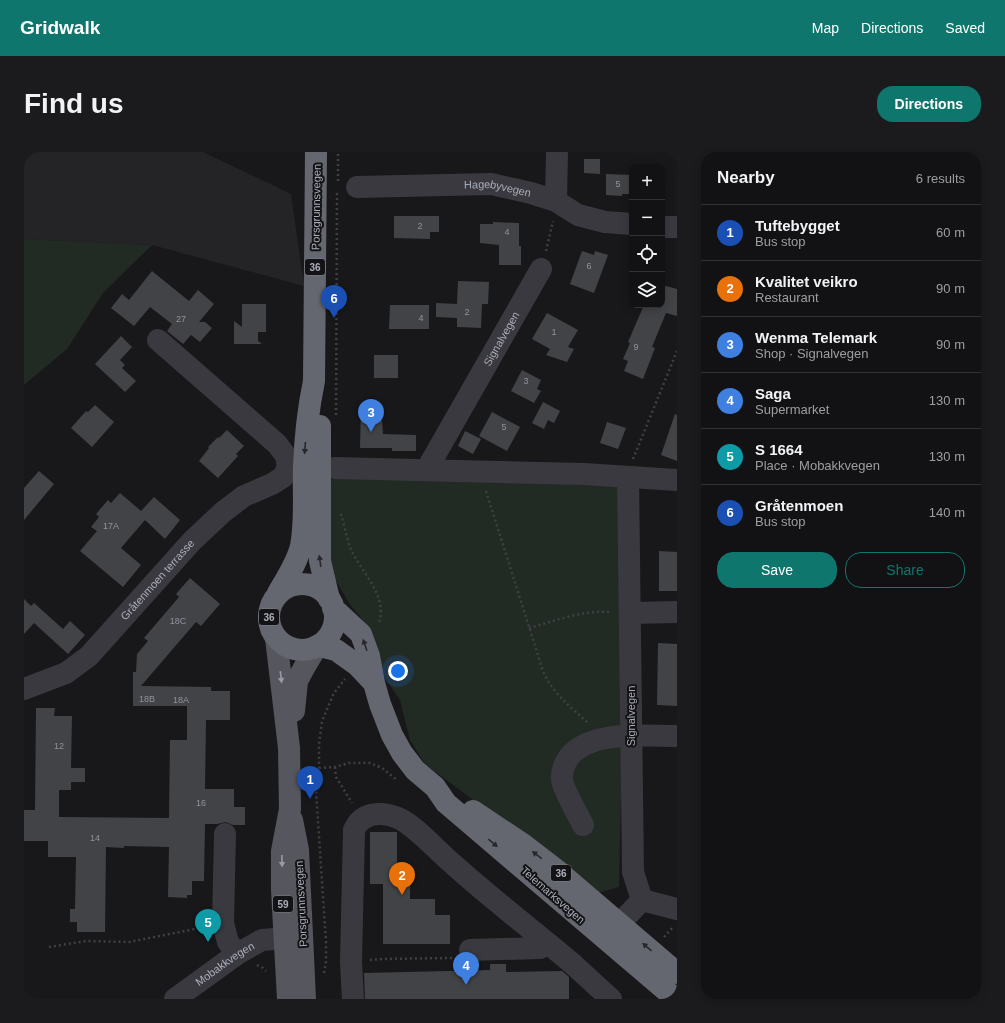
<!DOCTYPE html>
<meta charset="utf-8">
<style>
:root{--surface:#121214;--page:#1b1b1d;--text:#f1f3f6;--muted:#9c9ea0;--line:#313234;--accent:#0f766e}
body{margin:0;font-family:Helvetica,sans-serif;background:var(--page);color:var(--text)}
.controls{position:absolute;right:12px;top:12px;display:grid;overflow:hidden;border-radius:8px;box-shadow:0 2px 10px #0003}
.controls button{width:36px;height:36px;display:grid;place-items:center;padding:0;border:0;border-bottom:1px solid var(--line);background:var(--surface);color:var(--text);font:20px sans-serif}
.you{position:absolute;left:374px;top:519px;width:14px;height:14px;margin:-10px;border:3px solid #fff;border-radius:50%;background:#1a73e8;box-shadow:0 0 0 6px #1a73e833}
.badge{display:grid;place-items:center;width:26px;height:26px;border-radius:50%;background:var(--accent);color:#fff;font-size:13px;font-weight:700}
.pin{position:absolute;translate:-50% -33px;filter:drop-shadow(0 1px 2px #0008)}
.pin::after{content:'';position:absolute;top:21px;width:14px;height:12px;background:inherit;clip-path:polygon(0 0,100% 0,50% 100%)}
.list{margin:0;padding:0;list-style:none}
h2{display:flex;justify-content:space-between;align-items:center;height:52px;margin:0;padding:0 16px;font-size:17px}
h2 small{font-size:13px;font-weight:400;color:var(--muted)}
.list li{display:grid;grid-template-columns:26px 1fr auto;gap:12px;align-items:center;box-sizing:border-box;height:56px;padding:0 16px;border-top:1px solid var(--line)}
.list b{display:block;font-size:15px;white-space:nowrap}
.list p{margin:0;font-size:13px;white-space:nowrap;color:var(--muted)}
.list em{font-size:13px;font-style:normal;color:var(--muted)}
.actions{display:flex;gap:8px;padding:12px 16px}
.actions a{flex:1;padding:9px 0;border:1px solid var(--accent);border-radius:16px;text-align:center;font-size:14px;color:var(--accent)}
.actions .main{background:var(--accent);color:#fff}
.icon{flex:none;width:22px;height:22px;fill:none;stroke:currentColor;stroke-width:2;stroke-linecap:round;stroke-linejoin:round}
.map{position:relative;flex:none;width:653px;height:847px;overflow:hidden;border-radius:16px}
header{display:flex;align-items:center;gap:24px;box-sizing:border-box;height:56px;padding:0 20px;background:var(--accent);color:#fff}
header strong{font-size:19px}
nav{display:flex;gap:22px;margin-inline-start:auto;font-size:14px}
.intro{display:flex;align-items:center;justify-content:space-between;box-sizing:border-box;height:96px;padding:0 24px}
h1{margin:0;font-size:28px}
.button{padding:10px 18px;border-radius:16px;background:var(--accent);color:#fff;font-size:14px;font-weight:700}
main{display:flex;gap:24px;padding:0 24px}
aside{flex:1;background:var(--surface);border-radius:16px;box-shadow:0 2px 10px #0003}
.map>svg:first-child{display:block}
.built{fill:#242427}
.green{fill:#222a24}
.building{fill:#424347}
.lines{fill:none;stroke-linecap:round;stroke-linejoin:round}
.path{stroke:#3f4046;stroke-width:2.5;stroke-dasharray:2 3;stroke-linecap:butt}
.minor{stroke:#39393f;stroke-width:22}
.major{stroke:#55565e;stroke-width:22}
.highway{stroke:#656770;stroke-width:22}
.oneway{fill:#28282c}
.oneway2{fill:#999ca8}
.labels{text-anchor:middle;stroke-width:4;stroke-linejoin:round;paint-order:stroke}
.number-label{font-size:9px;fill:#90939d}
.shield{fill:#131315;stroke:#7d8088;stroke-width:1}
.shield-label{font-size:10px;font-weight:bold;fill:#aaaeba}
.street-label{font-size:11px;fill:#aaaeba;stroke:#131315}
</style>
<header>
<strong>Gridwalk</strong>
<nav><a>Map</a><a>Directions</a><a>Saved</a></nav>
</header>
<div class="intro"><h1>Find us</h1><a class="button">Directions</a></div>
<main>
<div class="map">
<svg width="653" height="847" viewBox="0 0 653 847">
<rect width="100%" height="100%" fill="#18181a"/>
<!-- built -->
<path class="built" d="M0 0H179L267 42 280 134 128 93 0 87Z"/>
<!-- green -->
<path class="green" d="M0 87 128 93 79 141 43 197 0 233Z
M311 316 604 325 595 735 574 741 401 612 386 588 376 548 361 526 341 471 325 451 306 418 302 346Z"/>
<!-- building -->
<path class="building" d="M560 7H576V22L560 21Z
M582 22 608 23V42H598V44L582 43Z
M370 64H415V80H406V87L370 86Z
M469 70 495 71V94H497V113H475V93L456 91V72H469Z
M558 99 570 103 571 99 584 103 570 141 546 132Z
M128 119 165 149 174 138 190 152 175 170H181L188 176 176 190 167 183 159 192 143 179 148 172 126 155 110 174 87 156 98 142 105 148Z
M434 129 465 130 464 152H458L457 176 433 175V166L412 165V151L433 152Z
M638 133 653 137V164L642 161 628 195 631 196 619 227 600 219 604 209 599 207 606 191 604 190 620 153H638Z
M218 152H242V180H234V189L238 192H210V169L218 175Z
M366 153H405V177H365Z
M523 161 554 178 544 195 550 197 543 210 522 203 526 197 508 187Z
M97 184 108 195 96 208 101 213 98 216 112 229 101 240 71 212Z
M350 203H374V226H350Z
M498 218 517 228 513 237 517 239 510 251 487 239Z
M519 250 536 259 530 271 524 268 520 277 508 271Z
M337 252H357L359 282 392 283V299H368V296H336Z
M71 253 90 270 68 295 47 276 62 259 64 260Z
M468 260 496 275 483 299 455 284Z
M651 262 653 263V309L637 303Z
M583 270 602 276 594 297 576 291Z
M203 278 220 294 212 302 214 304 194 326 175 309 185 296 184 295 194 285 195 286Z
M441 279 457 287 449 302 434 294Z
M15 319 30 332 0 368V336Z
M96 341 117 359 130 345 156 368 141 387 121 368 97 396 117 413 99 435 56 399 73 379 67 375 75 365 72 362 84 348 87 351Z
M635 399 653 400V439H635Z
M166 426 196 452 177 474 172 470 117 534 187 535V539H206V568H182L181 637H210V655H221V673H209L202 670 193 672H181L180 729H168V743H163V746L144 745 145 695 100 694V696L82 695 81 780H53V770H46V757H51L52 705H24V689H0V658H11L12 556H31L30 564H48L47 616H61V630H47V638H35V665L145 666 146 588H163V554H109V520H112L113 502 124 489 120 486 155 445 152 442Z
M0 447 7 454 10 451 39 477 46 469 61 483 44 502 10 471 0 482Z
M634 491 653 492V554L633 553Z
M346 680H373V730H386V747H411V763H426V792H359V732H346Z
M466 812H482V820L538 819 545 825V847H341L340 821 466 818Z"/>
<g class="lines">
<!-- path -->
<path class="path" d="M314 29V0
M522 99 529 69
M312 263 313 40
M609 307 653 199
M462 339 519 519C528 541 547 555 564 571
M317 362C320 372 322 384 326 395 336 420 366 444 354 473
M505 476C531 469 558 458 586 460
M311 615 312 625 328 651
M295 616 311 615 325 611H346L358 616 373 628
M640 785 649 775
M25 795 62 789 105 790 181 775
M346 808 358 807 429 806
M233 813 239 816 242 819
M300 821 302 810V790L292 639 295 616V592L298 569 310 541 321 527"/>
<!-- minor -->
<g class="minor">
<path id="s1" d="M333 35 467 32 507 41 532 49 554 63 581 70 608 72"/>
<path d="M532 49 533 0"/>
<path d="M638 75H653"/>
<path d="M311 316 560 322 653 328"/>
<path id="s2" d="M403 317 517 117"/>
<path d="M607 461 653 460"/>
<path id="s3" d="M0 537 42 521 65 504 168 389 199 360 220 344 248 332 259 325 264 315 262 304 253 292 134 188"/>
<path d="M559 673C554 663 539 637 538 628 537 619 540 612 545 605 566 578 622 584 653 584"/>
<path d="M201 682 199 771 204 790 213 802"/>
<path d="M618 748 653 757"/>
<path d="M583 785 618 748 609 720 604 325"/>
<path d="M446 798 516 796 523 791"/>
<path id="s4" d="M151 847 213 802 238 788 262 786 278 781"/>
<path d="M329 847 327 810 330 678C338 660 357 659 374 666 391 673 415 701 430 713 469 748 511 780 551 814 563 825 575 836 587 847"/>
</g>
<!-- major -->
<path class="major" d="M252 486 265 596 266 657 258 699V738L264 847
M270 559 273 529 281 514 293 494
M268 668 274 698 281 847"/>
<!-- highway -->
<path class="highway" d="M296 274V409L305 447
M245 465a33 33 0 1 1 66 0a33 33 0 1 1-66 0Z
M254 441C262 427 273 411 277 394 282 368 279 341 280 315 281 286 284 258 290 229L292 0
M309 456 337 482 345 504 350 531 356 552 368 583 378 601 391 618 411 635 422 651 652 847
M296 494 312 498 333 513 350 531
M449 659 500 693 535 720 653 821"/>
</g>
<!-- one-way arrows -->
<defs><path id="oneway-solid" d="M-6-.8H1V-3.2L6.5 0L1 3.2V.8H-6Z"/></defs>
<g class="oneway">
<use href="#oneway-solid" transform="translate(281 296) rotate(94)"/>
<use href="#oneway-solid" transform="translate(296 409) rotate(-98)"/>
<use href="#oneway-solid" transform="translate(341 493) rotate(-109)"/>
<use href="#oneway-solid" transform="translate(469 691) rotate(40)"/>
<use href="#oneway-solid" transform="translate(513 703) rotate(-143)"/>
<use href="#oneway-solid" transform="translate(623 795) rotate(-140)"/>
</g>
<g class="oneway2">
<use href="#oneway-solid" transform="translate(257 525) rotate(83)"/>
<use href="#oneway-solid" transform="translate(258 709) rotate(89)"/>
</g>
<g class="labels">
<!-- number labels -->
<g class="number-label">
<text x="594" y="35">5</text>
<text x="396" y="77">2</text>
<text x="483" y="83">4</text>
<text x="565" y="117">6</text>
<text x="443" y="163">2</text>
<text x="397" y="169">4</text>
<text x="157" y="170">27</text>
<text x="530" y="183">1</text>
<text x="612" y="198">9</text>
<text x="502" y="232">3</text>
<text x="480" y="278">5</text>
<text x="87" y="377">17A</text>
<text x="154" y="472">18C</text>
<text x="123" y="550">18B</text>
<text x="157" y="551">18A</text>
<text x="35" y="597">12</text>
<text x="177" y="654">16</text>
<text x="71" y="689">14</text>
</g>
<!-- shield labels -->
<g class="shield">
<rect x="281" y="107" width="20" height="16" rx="3"/>
<rect x="235" y="457" width="20" height="16" rx="3"/>
<rect x="527" y="713" width="20" height="16" rx="3"/>
<rect x="249" y="744" width="20" height="16" rx="3"/>
</g>
<g class="shield-label">
<text x="291" y="119">36</text>
<text x="245" y="469">36</text>
<text x="537" y="725">36</text>
<text x="259" y="756">59</text>
</g>
<!-- street labels -->
<g class="street-label">
<text dy="4" stroke="none"><textPath href="#s1" startOffset="141">Hagebyvegen</textPath></text>
<text transform="translate(292 55) rotate(-89)" y="4">Porsgrunnsvegen</text>
<text dy="4" stroke="none"><textPath href="#s2" startOffset="150">Signalvegen</textPath></text>
<text dy="4" stroke="none"><textPath href="#s3" startOffset="176">Gråtenmoen terrasse</textPath></text>
<text transform="translate(607 564) rotate(-90)" y="4">Signalvegen</text>
<text transform="translate(529 743) rotate(41)" y="4">Telemarksvegen</text>
<text transform="translate(277 752) rotate(-93)" y="4">Porsgrunnsvegen</text>
<text dy="4" stroke="none"><textPath href="#s4" startOffset="61">Mobakkvegen</textPath></text>
</g>
</g>
</svg>
<div class="controls">
<button>+</button>
<button>−</button>
<button><svg class="icon" aria-label="locate" viewBox="0 0 24 24"><circle cx="12" cy="12" r="6"/><path d="M12 2v4M12 18v4M2 12h4M18 12h4"/></svg></button>
<button><svg class="icon" aria-label="layers" viewBox="0 0 24 24"><path d="M12 4l9 5-9 5-9-5zM3 14l9 5 9-5"/></svg></button>
</div>
<div class="you"></div>
<div class="pin badge" style="left:286px;top:647px;background:#1a4fb4">1</div>
<div class="pin badge" style="left:378px;top:743px;background:#e8710a">2</div>
<div class="pin badge" style="left:347px;top:280px;background:#3f7fe0">3</div>
<div class="pin badge" style="left:442px;top:833px;background:#3f7fe0">4</div>
<div class="pin badge" style="left:184px;top:790px;background:#0f9aa8">5</div>
<div class="pin badge" style="left:310px;top:166px;background:#1a4fb4">6</div>
</div>
<aside>
<h2>Nearby<small>6 results</small></h2>
<ul class="list">
<li><span class="badge" style="background:#1a4fb4">1</span><div><b>Tuftebygget</b><p>Bus stop</p></div><em>60 m</em></li>
<li><span class="badge" style="background:#e8710a">2</span><div><b>Kvalitet veikro</b><p>Restaurant</p></div><em>90 m</em></li>
<li><span class="badge" style="background:#3f7fe0">3</span><div><b>Wenma Telemark</b><p>Shop · Signalvegen</p></div><em>90 m</em></li>
<li><span class="badge" style="background:#3f7fe0">4</span><div><b>Saga</b><p>Supermarket</p></div><em>130 m</em></li>
<li><span class="badge" style="background:#0f9aa8">5</span><div><b>S 1664</b><p>Place · Mobakkvegen</p></div><em>130 m</em></li>
<li><span class="badge" style="background:#1a4fb4">6</span><div><b>Gråtenmoen</b><p>Bus stop</p></div><em>140 m</em></li>
</ul>
<div class="actions"><a class="main">Save</a><a>Share</a></div>
</aside>
</main>
